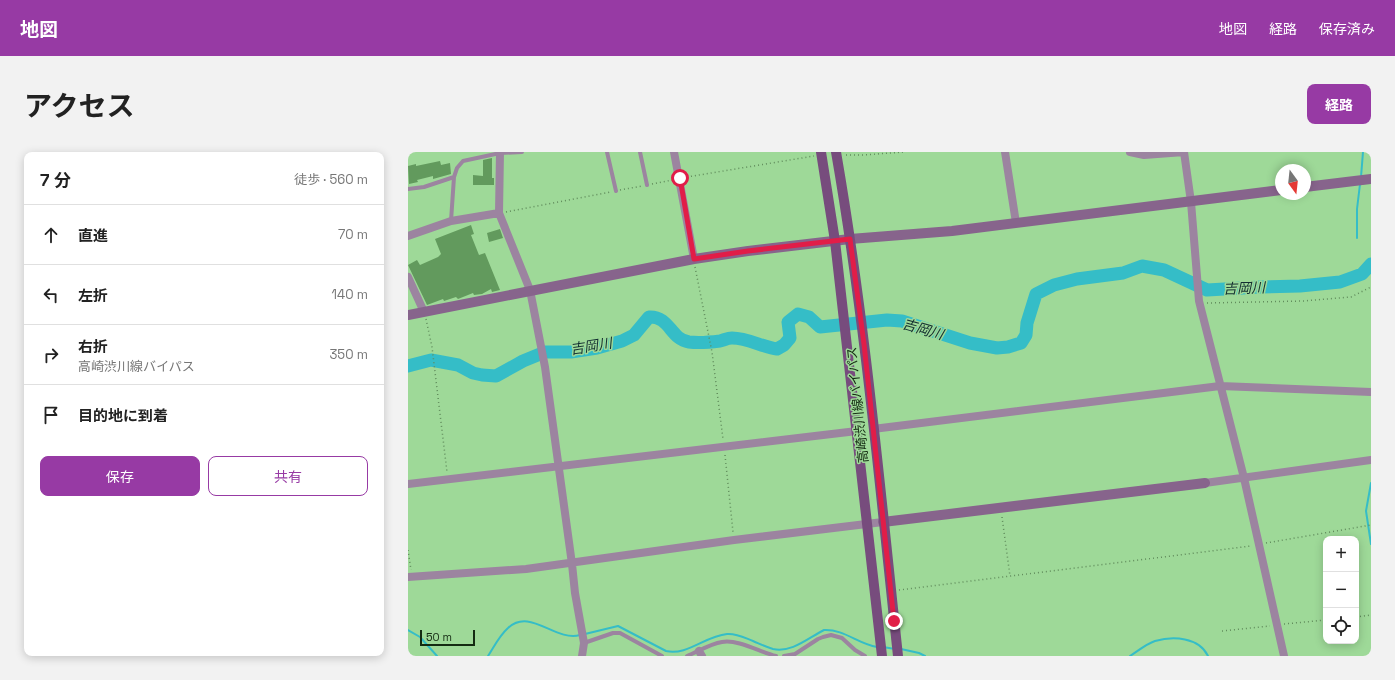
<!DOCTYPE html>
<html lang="ja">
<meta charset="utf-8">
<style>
:root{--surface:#fff;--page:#f2f2f2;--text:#222;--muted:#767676;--line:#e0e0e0;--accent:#973aa4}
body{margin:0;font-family:"Space Grotesk","Noto Sans JP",sans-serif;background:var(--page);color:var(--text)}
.controls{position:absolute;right:12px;bottom:12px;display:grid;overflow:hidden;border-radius:8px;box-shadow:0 2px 10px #0003}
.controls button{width:36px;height:36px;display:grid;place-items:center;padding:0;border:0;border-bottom:1px solid var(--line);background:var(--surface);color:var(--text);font:20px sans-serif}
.compass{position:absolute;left:867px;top:12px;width:36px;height:36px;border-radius:50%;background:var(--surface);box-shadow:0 2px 10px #0003;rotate:165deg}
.scale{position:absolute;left:12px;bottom:10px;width:55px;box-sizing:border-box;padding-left:4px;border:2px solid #142b12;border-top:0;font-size:11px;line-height:14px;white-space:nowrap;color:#142b12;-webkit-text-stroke:3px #9ed998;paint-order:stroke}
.stop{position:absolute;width:12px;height:12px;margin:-9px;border:3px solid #e11d48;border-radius:50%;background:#fff}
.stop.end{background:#e11d48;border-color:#fff;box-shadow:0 1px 4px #0008}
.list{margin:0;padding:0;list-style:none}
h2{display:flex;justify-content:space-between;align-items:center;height:52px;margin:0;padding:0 16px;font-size:17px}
h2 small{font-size:13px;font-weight:400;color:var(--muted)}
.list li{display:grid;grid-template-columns:26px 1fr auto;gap:12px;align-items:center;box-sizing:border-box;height:60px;padding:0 16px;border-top:1px solid var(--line)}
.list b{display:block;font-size:15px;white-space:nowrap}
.list p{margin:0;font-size:13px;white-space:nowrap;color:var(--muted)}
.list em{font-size:13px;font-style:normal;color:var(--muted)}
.actions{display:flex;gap:8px;padding:12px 16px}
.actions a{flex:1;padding:9px 0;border:1px solid var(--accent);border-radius:8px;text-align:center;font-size:14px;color:var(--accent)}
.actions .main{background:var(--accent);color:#fff}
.icon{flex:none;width:22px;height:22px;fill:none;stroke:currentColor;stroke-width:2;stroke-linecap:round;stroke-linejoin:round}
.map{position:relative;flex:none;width:963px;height:504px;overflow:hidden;border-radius:8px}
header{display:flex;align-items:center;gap:24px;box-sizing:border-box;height:56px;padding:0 20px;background:var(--accent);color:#fff}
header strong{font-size:19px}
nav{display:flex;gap:22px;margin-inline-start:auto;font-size:14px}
.intro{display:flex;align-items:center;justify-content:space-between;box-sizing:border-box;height:96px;padding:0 24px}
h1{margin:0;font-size:28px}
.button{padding:10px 18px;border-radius:8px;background:var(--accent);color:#fff;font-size:14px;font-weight:700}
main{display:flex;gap:24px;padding:0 24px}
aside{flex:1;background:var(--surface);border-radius:8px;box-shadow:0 2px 10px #0003}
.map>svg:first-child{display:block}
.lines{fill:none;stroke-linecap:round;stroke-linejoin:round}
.stream{stroke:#35bdc7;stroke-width:2}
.river{stroke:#35bdc7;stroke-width:13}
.building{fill:#629a5d}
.path{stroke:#618c5c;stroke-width:1.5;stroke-dasharray:1 3;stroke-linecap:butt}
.lane{stroke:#9c84a0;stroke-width:4}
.street{stroke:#9c84a0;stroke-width:8}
.secondary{stroke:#87648c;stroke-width:10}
.primary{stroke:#774c7d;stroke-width:10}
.route{stroke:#e11d48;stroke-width:5}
.labels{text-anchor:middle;stroke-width:3;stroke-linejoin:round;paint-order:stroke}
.street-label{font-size:13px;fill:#142b12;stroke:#9ed998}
.water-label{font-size:14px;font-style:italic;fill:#132f31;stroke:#9ed998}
</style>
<header>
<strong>地図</strong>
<nav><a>地図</a><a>経路</a><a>保存済み</a></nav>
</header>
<div class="intro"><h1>アクセス</h1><a class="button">経路</a></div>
<main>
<aside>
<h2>7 分<small>徒歩 · 560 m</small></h2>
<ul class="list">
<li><svg class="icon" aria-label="ahead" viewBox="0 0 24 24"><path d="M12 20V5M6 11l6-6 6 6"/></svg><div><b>直進</b></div><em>70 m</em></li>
<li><svg class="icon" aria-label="left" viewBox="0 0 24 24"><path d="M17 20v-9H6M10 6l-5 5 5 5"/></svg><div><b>左折</b></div><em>140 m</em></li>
<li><svg class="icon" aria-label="right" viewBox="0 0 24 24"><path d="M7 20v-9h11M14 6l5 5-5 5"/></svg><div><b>右折</b><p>高崎渋川線バイパス</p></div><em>350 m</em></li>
<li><svg class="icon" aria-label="arrive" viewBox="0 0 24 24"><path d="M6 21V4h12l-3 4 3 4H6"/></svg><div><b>目的地に到着</b></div></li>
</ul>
<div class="actions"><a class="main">保存</a><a>共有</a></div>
</aside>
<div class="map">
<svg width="963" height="504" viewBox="0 0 963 504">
<rect width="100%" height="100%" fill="#9ed998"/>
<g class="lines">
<!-- stream -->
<path class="stream" d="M953 25 955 0
M949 86V57L952 32
M963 331 958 359 963 392
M0 478 12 485 29 504
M177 482 210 474 258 499C279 504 297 484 319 482 328 481 337 486 345 489 352 492 358 495 365 497 384 501 400 486 416 478 436 477 450 492 469 495
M475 495 487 497
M493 497 511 501 517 504
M80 504C86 495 91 484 100 476 122 455 147 490 172 483
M722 504C730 499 738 492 747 489 765 484 791 485 800 504"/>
<!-- river -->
<path class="river" d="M0 214 23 208 50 213 65 221 74 223 88 224 115 209 137 200H163L189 196 214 189 226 183 241 165C262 164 262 187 281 190 289 191 304 190 312 189 316 188 320 186 324 186 340 186 354 195 369 197L376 193 382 186 380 170 390 162 401 165 412 175 479 168 494 169 562 191 589 196 600 195 613 191 618 183 619 171 628 142 646 133 669 127 715 121 734 114 756 118 799 138 852 135 892 134 932 130 954 122 963 112"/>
</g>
<!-- building -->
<path class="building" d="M84 6V26H86V33H65V23L75 24V8Z
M32 9 33 13 42 11 43 22 25 27V24L9 28 10 30 1 32 0 14 8 12V14Z
M63 73 66 82 63 83 71 103 77 101 92 138 84 140 83 137 74 142 66 143 65 141 50 147 48 145 36 149 35 147 19 153 0 113 9 108 12 113 30 105 33 102 27 87Z
M92 77 95 86 81 90 79 81Z"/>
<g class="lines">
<!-- path -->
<path class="path" d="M438 3H455L496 0
M279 25 406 4
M244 32 264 28
M212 38 234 34
M98 60 203 40
M287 115 304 200 315 287
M799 151 895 149 943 145 963 135
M18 167 24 195 39 320
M317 303 325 380
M594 365 602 424
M858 391 963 373
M0 398 3 418
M491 438 843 394
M948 465 963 463
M876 472 918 468
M814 479 862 474"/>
<!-- lane -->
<path class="lane" d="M199 0 208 39
M232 0 239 33
M0 37 16 35 46 25
M43 69 46 25 49 16 55 9 92 1 114 0
M176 491 205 481H212L254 504
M279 504C291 499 302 492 314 490 330 487 352 500 368 504
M376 504 387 502 410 487 415 485 423 483 434 486 447 498 457 504"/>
<!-- street -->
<path class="street" d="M92 0 91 61 122 138 137 215 164 412 167 441 176 491 174 504
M266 0 286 107
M597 0 608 71
M722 0 736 3 776 0
M776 0 783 50 791 149 836 326 876 504
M0 84 43 69 91 61
M0 125 16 160
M465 277 812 234 963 240
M797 331 963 308
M0 332 449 279
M0 425 118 417 326 388 475 370
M291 499 294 504"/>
<!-- secondary -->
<path class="secondary" d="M897 35 963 27
M0 163 286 107 340 99 442 87 544 79 873 38
M475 370 797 331"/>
<!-- primary -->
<path class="primary" d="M413 0 427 89 474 504
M428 0C457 167 472 336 490 504"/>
</g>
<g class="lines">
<!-- route -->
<path class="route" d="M272 26 286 107 340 99 442 87 456 192 486 469"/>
</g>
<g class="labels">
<!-- street labels -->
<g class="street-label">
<text transform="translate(449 253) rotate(-96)" y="5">高崎渋川線バイパス</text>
</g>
<!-- water labels -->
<g class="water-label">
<text transform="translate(836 136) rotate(-2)" y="5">吉岡川</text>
<text transform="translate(515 177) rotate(16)" y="5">吉岡川</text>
<text transform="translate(183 194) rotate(-9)" y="5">吉岡川</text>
</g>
</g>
</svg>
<div class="controls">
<button>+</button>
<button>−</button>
<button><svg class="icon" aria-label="locate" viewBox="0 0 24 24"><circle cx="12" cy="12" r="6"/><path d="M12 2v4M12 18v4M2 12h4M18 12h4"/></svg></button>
</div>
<svg class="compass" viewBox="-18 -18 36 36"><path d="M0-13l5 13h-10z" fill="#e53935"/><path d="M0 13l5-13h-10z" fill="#767676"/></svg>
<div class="scale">50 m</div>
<div class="stop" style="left:272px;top:26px"></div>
<div class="stop end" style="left:486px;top:469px"></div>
</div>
</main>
